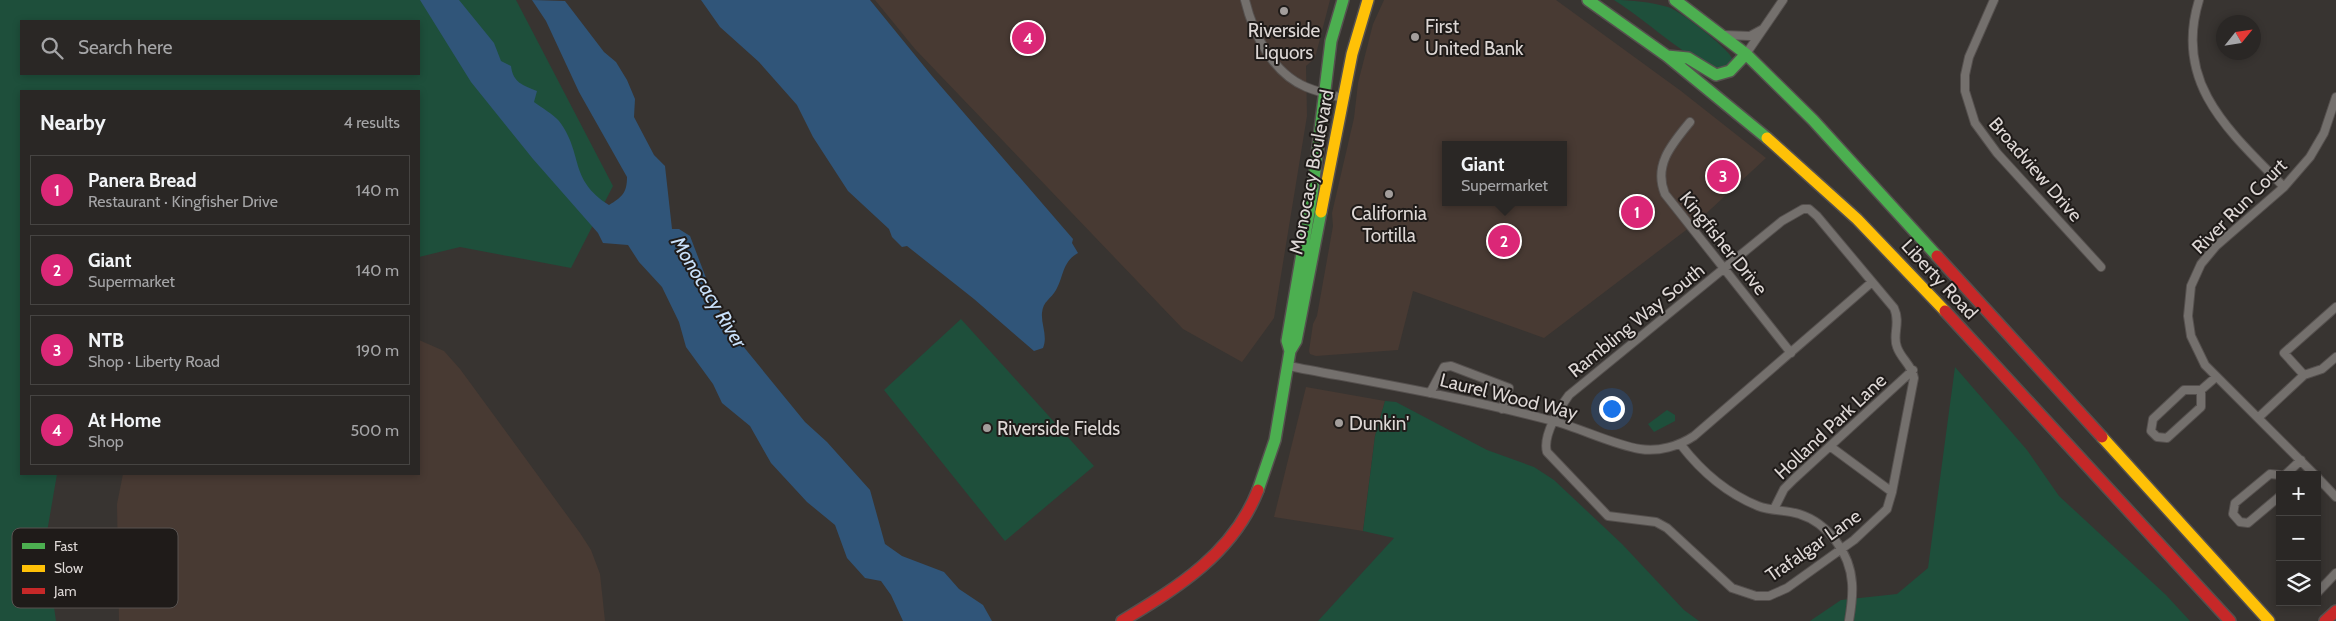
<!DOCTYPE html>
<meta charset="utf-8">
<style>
:root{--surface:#2a2725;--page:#322f2d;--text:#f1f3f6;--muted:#a5a5a7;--line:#464442;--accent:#db2777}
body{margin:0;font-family:Cabin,sans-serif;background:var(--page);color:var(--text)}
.controls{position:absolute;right:15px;bottom:15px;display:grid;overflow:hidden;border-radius:0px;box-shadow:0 2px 8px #0003}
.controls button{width:45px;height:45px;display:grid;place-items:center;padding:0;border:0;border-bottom:1px solid var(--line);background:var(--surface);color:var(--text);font:25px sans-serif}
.compass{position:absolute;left:2216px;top:15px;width:45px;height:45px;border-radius:50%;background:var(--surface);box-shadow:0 2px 8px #0003;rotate:60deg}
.you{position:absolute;left:1611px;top:408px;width:18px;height:18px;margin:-12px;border:4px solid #fff;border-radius:50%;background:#1a73e8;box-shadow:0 0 0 8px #1a73e833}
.badge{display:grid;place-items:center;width:32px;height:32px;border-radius:50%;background:var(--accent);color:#fff;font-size:16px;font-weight:700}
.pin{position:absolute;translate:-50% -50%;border:2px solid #fff;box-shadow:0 1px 5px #0006}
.popup{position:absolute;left:1442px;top:141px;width:125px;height:65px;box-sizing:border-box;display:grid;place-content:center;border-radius:0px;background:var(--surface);filter:drop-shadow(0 1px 4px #0005);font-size:16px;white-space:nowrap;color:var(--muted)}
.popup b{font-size:19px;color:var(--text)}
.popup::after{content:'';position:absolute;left:50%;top:100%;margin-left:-10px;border:10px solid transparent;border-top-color:var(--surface)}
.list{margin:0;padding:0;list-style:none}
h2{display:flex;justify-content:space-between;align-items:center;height:65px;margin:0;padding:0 20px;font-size:21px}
h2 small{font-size:16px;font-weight:400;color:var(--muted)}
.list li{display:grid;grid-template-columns:32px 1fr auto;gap:15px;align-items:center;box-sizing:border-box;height:70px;margin:0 10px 10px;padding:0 10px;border:1px solid var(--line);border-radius:0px}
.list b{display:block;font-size:19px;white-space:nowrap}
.list p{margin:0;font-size:16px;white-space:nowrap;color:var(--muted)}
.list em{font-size:16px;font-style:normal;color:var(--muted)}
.icon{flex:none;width:28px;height:28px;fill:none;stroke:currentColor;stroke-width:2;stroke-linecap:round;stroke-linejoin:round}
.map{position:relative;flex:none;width:2336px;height:621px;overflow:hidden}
.search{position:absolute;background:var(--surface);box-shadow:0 2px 8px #0003;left:20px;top:20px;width:400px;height:55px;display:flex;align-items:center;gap:12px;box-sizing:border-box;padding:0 18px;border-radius:0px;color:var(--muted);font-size:19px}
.panel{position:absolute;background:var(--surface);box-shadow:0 2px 8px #0003;left:20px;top:90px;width:400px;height:385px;border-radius:0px}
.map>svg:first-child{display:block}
.built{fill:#483a33;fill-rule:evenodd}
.green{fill:#1e4f3b;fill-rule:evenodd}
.water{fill:#305579}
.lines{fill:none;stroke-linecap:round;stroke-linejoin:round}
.street-casing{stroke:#55504e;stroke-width:10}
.fast-casing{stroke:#55504e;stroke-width:14}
.slow-casing{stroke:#55504e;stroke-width:14}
.jam-casing{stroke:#55504e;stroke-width:14}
.street{stroke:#74706d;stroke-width:8}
.fast{stroke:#4caf50;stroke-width:11}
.slow{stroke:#ffc107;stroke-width:11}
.jam{stroke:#c62828;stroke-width:11}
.poi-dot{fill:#a39e9c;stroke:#1f1b19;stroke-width:2}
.labels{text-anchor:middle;stroke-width:4;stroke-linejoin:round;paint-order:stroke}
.poi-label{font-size:19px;fill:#ddd7d5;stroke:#1f1b19;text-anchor:start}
.street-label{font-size:19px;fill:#ddd7d5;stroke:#1f1b19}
.water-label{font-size:20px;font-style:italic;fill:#c9e1fb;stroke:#1f1b19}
.key{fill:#1f1b19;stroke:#585351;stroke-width:1}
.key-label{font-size:14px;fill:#ddd7d5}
</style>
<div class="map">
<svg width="2336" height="621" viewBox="0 0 2336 621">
<rect width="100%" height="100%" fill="#383431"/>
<!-- built -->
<path class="built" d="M875 0H1330L1315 58 1306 66 1307 116 1274 318 1242 362 1183 329 915 49Z
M1384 0H1556L1681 91 1766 158 1698 221 1544 338 1413 291 1398 350 1316 356 1310 354 1309 351 1313 324 1317 316 1333 226 1332 213 1354 118 1358 83 1373 24ZM1445 145H1563V202H1445Z
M419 340 444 351 460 369 580 533 591 550 600 574 605 621H119L117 504 123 474H419Z
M1306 387 1385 401 1375 436 1363 531 1274 517Z"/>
<!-- green -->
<path class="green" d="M0 0H516L613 186 571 268 460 247 419 257V91H21V474H57L45 544 56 621H0ZM21 21H419V74H21Z
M1614 0C1633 0 1649 2 1668 7 1679 10 1731 50 1733 60L1730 64 1717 70C1680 54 1649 22 1614 0Z
M961 319 1094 466 1005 541 884 390Z
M1955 367 2027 450 2059 496 2166 595 2190 621H1810L1841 600 1897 594 1928 568Z
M1385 401 1396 402 1487 450 1534 467 1554 480 1622 544 1684 610 1699 621H1318L1394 538 1363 531 1375 436Z
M1667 410 1675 415V421L1654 432 1648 424Z"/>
<!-- water -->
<path class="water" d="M420 0H459L494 43 501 61 511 66C513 83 523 85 537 91L534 102C542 108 553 114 559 121 584 154 568 179 609 205 622 197 627 193 627 177L579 92 546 21 532 0 565 1 604 52 616 62 627 80 635 99 634 117 654 155 665 166 672 229H679L690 236 716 304 729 329 805 422 827 442 870 490 885 544 902 556 944 572 959 589 983 605 992 621H903L891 595 881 581 865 578 847 558 835 525 807 502 771 463 750 426 722 403 713 384 686 347 679 322 662 287 639 262 628 245 603 243 598 233 533 159 471 82Z
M701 0H870L932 76 1073 239 1072 243 1078 253C1062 262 1064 276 1056 290 1051 299 1043 301 1042 313 1041 325 1048 336 1043 348L1034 351 974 299 907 246 902 247 892 237 889 229 848 191 813 137 797 105 759 62 720 27Z"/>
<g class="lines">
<defs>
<path id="street" d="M1245 0C1253 33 1272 73 1306 87 1318 92 1331 95 1343 98
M1994 0 1969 57 1965 75V91L1975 123 1997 153 2101 267
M2199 0C2173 84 2230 132 2284 187
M1724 35 1750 36 1763 29
M1746 54 1783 0
M1690 122C1672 144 1653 165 1665 194L1791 353
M1803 209H1809L1817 216 1894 308C1901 323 1892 335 1897 347 1901 359 1912 365 1914 378L1892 492 1887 509 1854 540 1787 588 1769 596H1756L1732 588 1667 528 1656 522 1608 516 1547 452C1542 436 1560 407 1569 395L1782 221Z
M2336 307 2284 353 2304 375 2322 369 2336 357
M1288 366C1377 383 1466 398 1553 421 1580 428 1614 445 1640 449 1659 452 1679 446 1694 436L1872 282
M2201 390V407L2167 438 2157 437 2151 431 2153 419 2184 390H2201L2216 377
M1430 393 1444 367 1451 366 1509 388 1502 409
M2259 417 2304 375
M1681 445C1701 471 1726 493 1758 506 1771 511 1786 510 1799 514 1828 523 1850 553 1852 583 1853 595 1851 609 1849 621
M1831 447 1892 492
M2280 475 2270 474 2235 503 2233 514 2240 522 2248 523 2280 496
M2285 475 2301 460
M2315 475 2205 365 2191 336 2188 316 2191 286 2201 264 2216 246 2284 187 2310 157 2324 133 2336 97
M2317 477 2336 497
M1774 509 1784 489 1794 479 1913 370
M2317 593 2336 573"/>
<path id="fast" d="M1588 0 1667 56 1767 138
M1675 0 1746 54 1813 120 1937 256
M1667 56 1688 58 1716 75 1730 71 1746 54
M1290 351 1287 341 1312 195 1331 41 1343 0
M1258 490 1275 440 1290 351 1296 341 1321 212"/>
<path id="slow" d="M1767 138 1857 219 1945 311
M1321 212 1352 54 1368 0
M2102 437 2269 621"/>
<path id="jam" d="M1937 256 2102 437
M1945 311 2230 621
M1122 621C1178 587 1233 554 1258 490
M2325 621 2336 611"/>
</defs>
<!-- street casing -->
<use href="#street" class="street-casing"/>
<!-- fast casing -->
<use href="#fast" class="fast-casing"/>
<!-- slow casing -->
<use href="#slow" class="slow-casing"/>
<!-- jam casing -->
<use href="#jam" class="jam-casing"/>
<!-- street -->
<use href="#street" class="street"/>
<!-- fast -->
<use href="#fast" class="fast"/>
<!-- slow -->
<use href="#slow" class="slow"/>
<!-- jam -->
<use href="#jam" class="jam"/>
</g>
<!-- markers -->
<g class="poi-dot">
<circle cx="1284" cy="11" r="5"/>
<circle cx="1415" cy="37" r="5"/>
<circle cx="1389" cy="194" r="5"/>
<circle cx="1339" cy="423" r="5"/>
<circle cx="987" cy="428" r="5"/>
</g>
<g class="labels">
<!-- poi labels -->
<g class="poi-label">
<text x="1425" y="33">First<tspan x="1425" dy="22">United Bank</tspan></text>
<text x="1284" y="37" text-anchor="middle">Riverside<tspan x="1284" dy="22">Liquors</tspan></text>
<text x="1389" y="220" text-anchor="middle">California<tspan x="1389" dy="22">Tortilla</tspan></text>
<text x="1349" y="430">Dunkin'</text>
<text x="997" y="435">Riverside Fields</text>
</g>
<!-- street labels -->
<g class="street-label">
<text transform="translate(2036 169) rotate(49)" y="7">Broadview Drive</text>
<text transform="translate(1311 172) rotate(-79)" y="7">Monocacy Boulevard</text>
<text transform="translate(2239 206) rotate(-45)" y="7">River Run Court</text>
<text transform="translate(1724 243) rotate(51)" y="7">Kingfisher Drive</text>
<text transform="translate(1940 279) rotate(47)" y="7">Liberty Road</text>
<text transform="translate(1636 320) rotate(-39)" y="7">Rambling Way South</text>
<text transform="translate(1509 396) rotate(14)" y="7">Laurel Wood Way</text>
<text transform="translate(1830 426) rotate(-43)" y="7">Holland Park Lane</text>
<text transform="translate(1813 545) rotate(-35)" y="7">Trafalgar Lane</text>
</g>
<!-- water labels -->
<g class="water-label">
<text transform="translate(709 292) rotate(59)" y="7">Monocacy River</text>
</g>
</g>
<!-- legend -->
<rect x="12" y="528" width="166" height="80" rx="8" class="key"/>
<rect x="22" y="543" width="23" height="6" fill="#4caf50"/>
<rect x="22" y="565" width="23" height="7" fill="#ffc107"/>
<rect x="22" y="588" width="23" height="6" fill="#c62828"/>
<g class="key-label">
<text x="54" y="551">Fast</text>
<text x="54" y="573">Slow</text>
<text x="54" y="596">Jam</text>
</g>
</svg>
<div class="controls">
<button>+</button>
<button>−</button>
<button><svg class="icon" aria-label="layers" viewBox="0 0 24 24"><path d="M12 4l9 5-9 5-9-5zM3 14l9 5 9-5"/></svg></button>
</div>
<svg class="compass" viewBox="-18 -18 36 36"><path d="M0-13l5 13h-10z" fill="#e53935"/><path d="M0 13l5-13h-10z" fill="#a5a5a7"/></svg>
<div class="you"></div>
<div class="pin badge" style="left:1637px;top:212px">1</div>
<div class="pin badge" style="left:1504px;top:241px">2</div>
<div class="popup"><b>Giant</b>Supermarket</div>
<div class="pin badge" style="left:1723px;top:176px">3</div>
<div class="pin badge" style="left:1028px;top:38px">4</div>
<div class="search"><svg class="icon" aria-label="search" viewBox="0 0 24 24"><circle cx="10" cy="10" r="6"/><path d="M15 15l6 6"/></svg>Search here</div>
<section class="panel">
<h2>Nearby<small>4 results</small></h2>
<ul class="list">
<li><span class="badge">1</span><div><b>Panera Bread</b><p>Restaurant · Kingfisher Drive</p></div><em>140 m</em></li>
<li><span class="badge">2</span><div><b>Giant</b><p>Supermarket</p></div><em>140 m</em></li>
<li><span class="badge">3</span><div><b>NTB</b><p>Shop · Liberty Road</p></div><em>190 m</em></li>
<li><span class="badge">4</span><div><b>At Home</b><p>Shop</p></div><em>500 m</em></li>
</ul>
</section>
</div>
